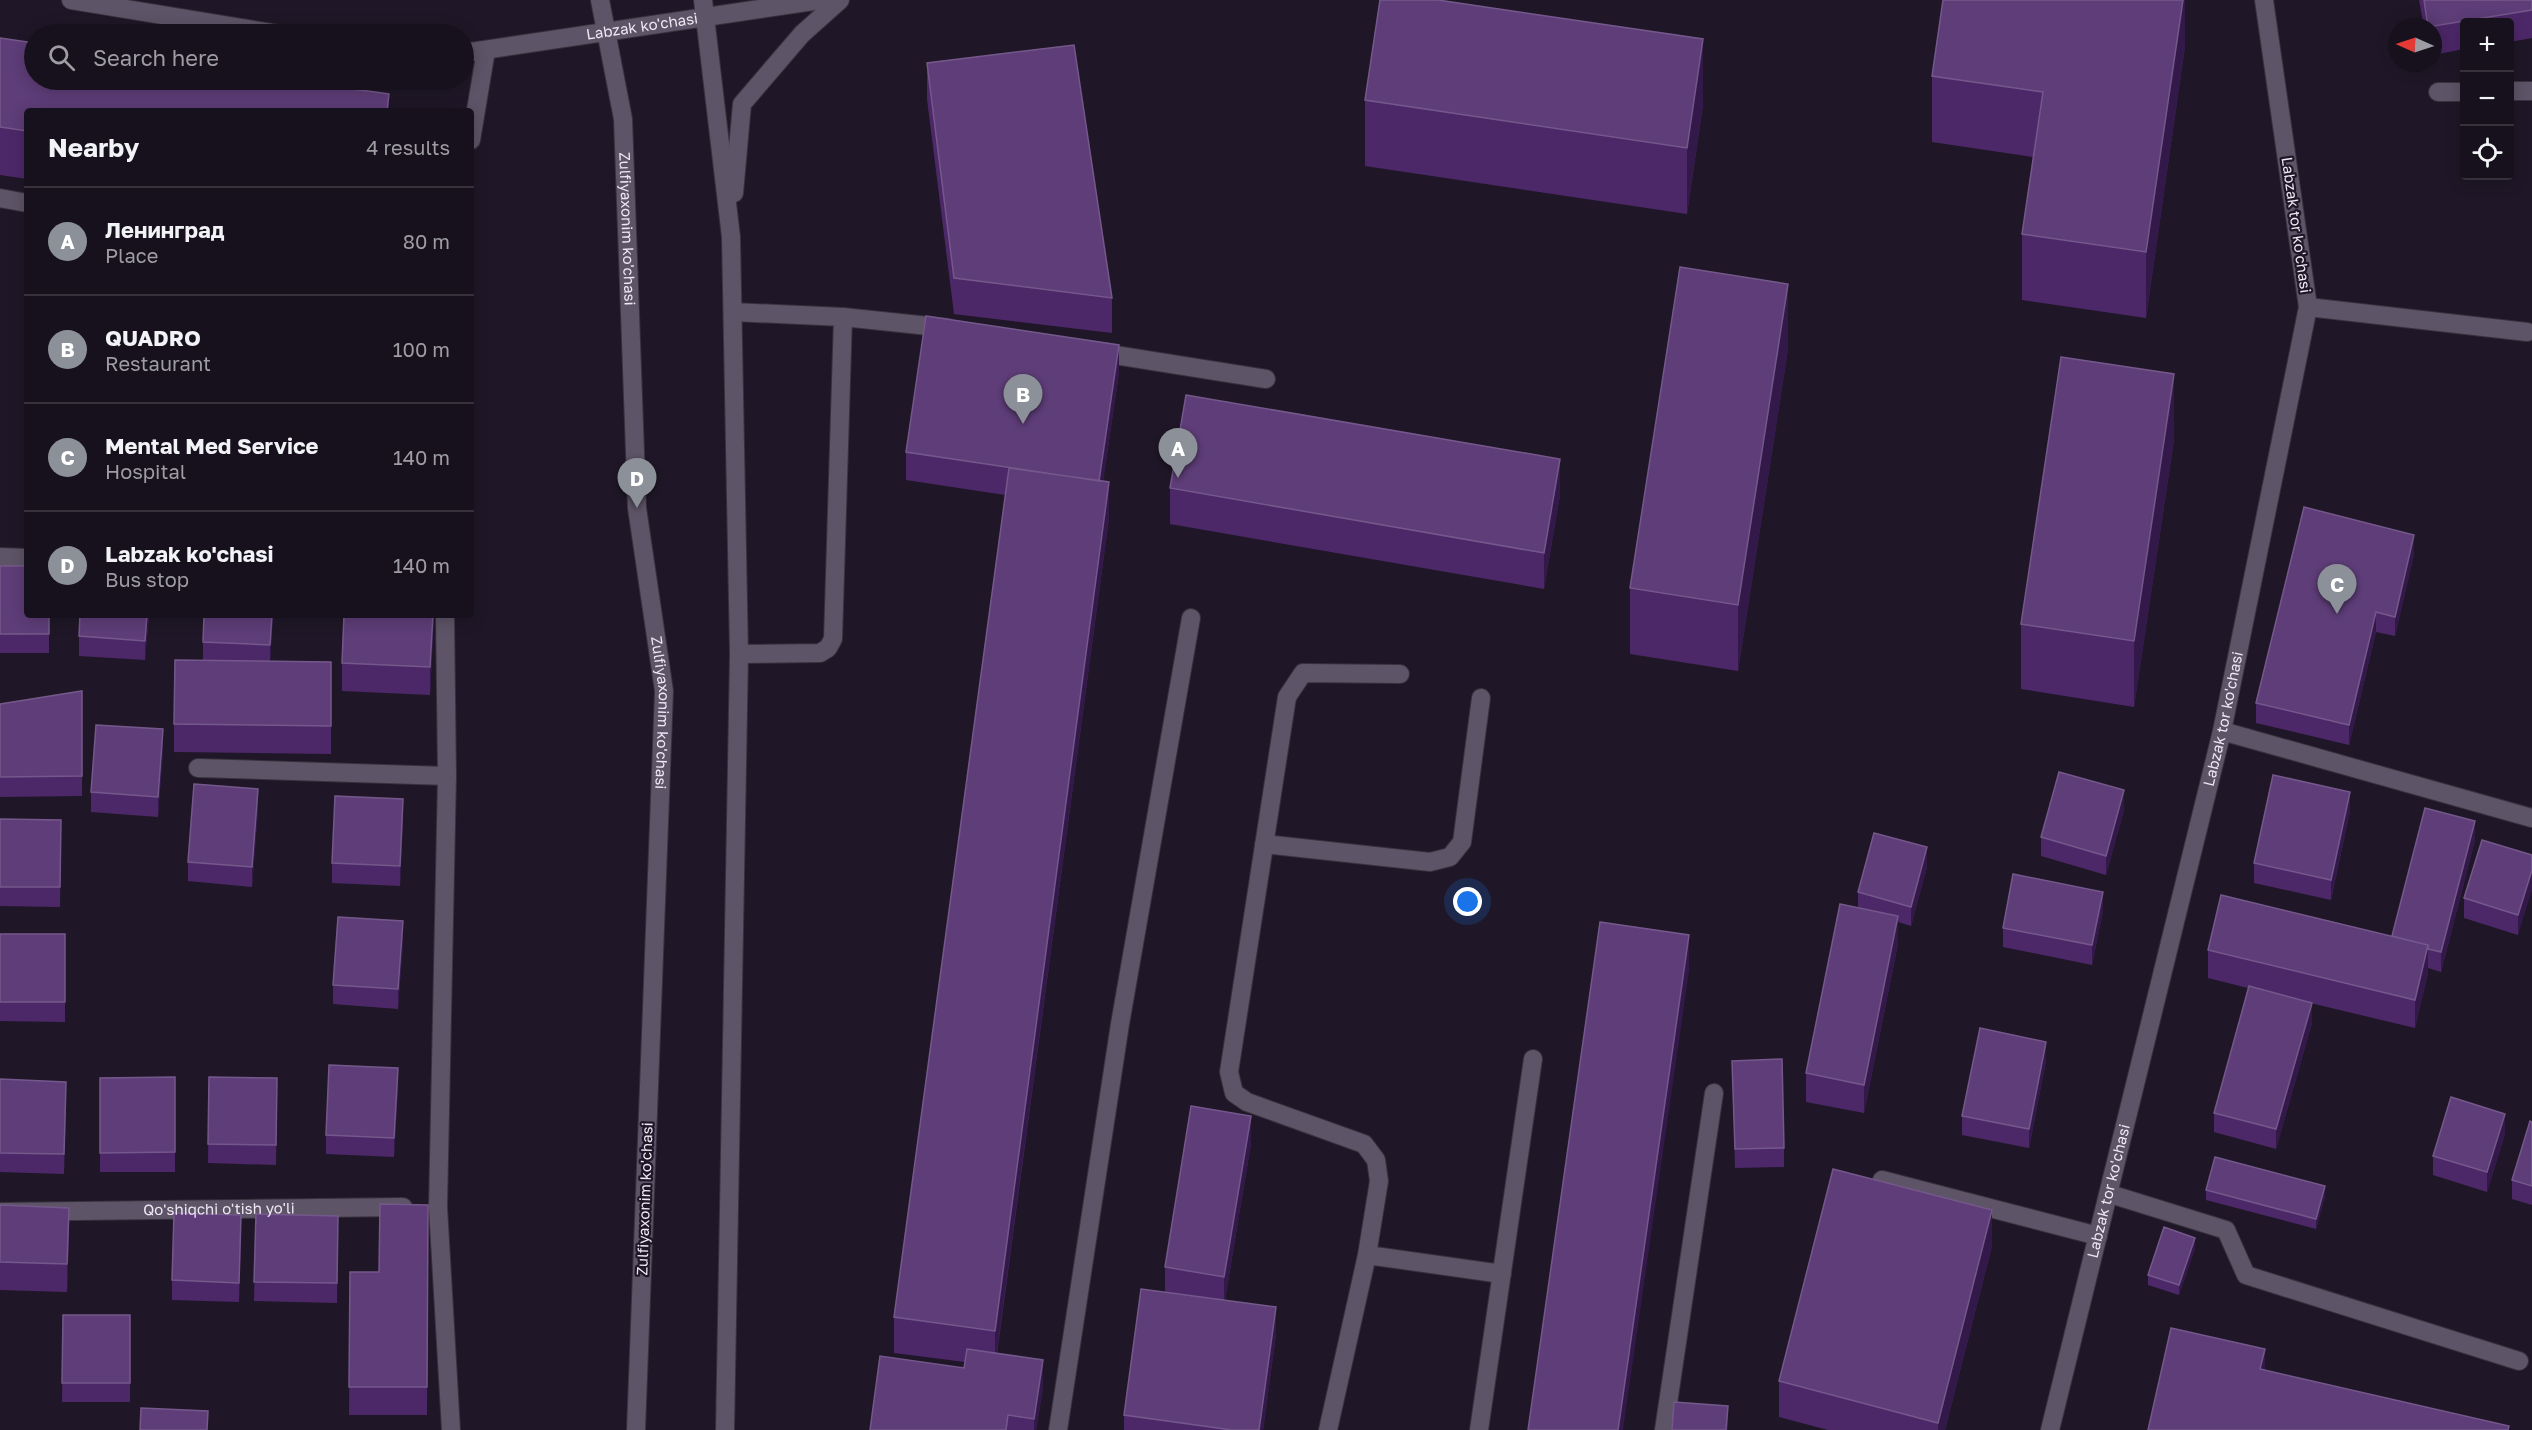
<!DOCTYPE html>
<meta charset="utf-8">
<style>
:root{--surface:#17111d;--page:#241f2a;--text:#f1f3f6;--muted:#9e9da4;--line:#36313b;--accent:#8c9099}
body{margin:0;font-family:"Golos Text",sans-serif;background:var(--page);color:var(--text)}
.controls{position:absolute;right:18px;top:18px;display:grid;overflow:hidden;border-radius:6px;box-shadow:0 3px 15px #0003}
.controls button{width:54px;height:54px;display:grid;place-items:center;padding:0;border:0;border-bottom:2px solid var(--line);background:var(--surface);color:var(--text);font:30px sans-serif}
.compass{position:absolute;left:2388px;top:18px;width:54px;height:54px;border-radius:50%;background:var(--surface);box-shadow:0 3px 15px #0003;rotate:273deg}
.you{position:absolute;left:1468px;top:902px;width:21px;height:21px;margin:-15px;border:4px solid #fff;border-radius:50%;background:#1a73e8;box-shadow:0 0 0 9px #1a73e833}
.badge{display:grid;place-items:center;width:39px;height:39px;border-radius:50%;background:var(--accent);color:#fff;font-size:20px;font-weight:700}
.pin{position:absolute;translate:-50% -50px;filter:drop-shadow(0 2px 3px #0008)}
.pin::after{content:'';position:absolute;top:32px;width:21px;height:18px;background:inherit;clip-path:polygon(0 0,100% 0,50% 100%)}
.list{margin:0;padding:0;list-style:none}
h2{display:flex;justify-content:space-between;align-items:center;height:78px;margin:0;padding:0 24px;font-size:26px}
h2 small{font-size:20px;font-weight:400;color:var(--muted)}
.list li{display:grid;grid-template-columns:39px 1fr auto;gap:18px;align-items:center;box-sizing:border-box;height:108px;padding:0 24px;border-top:2px solid var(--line)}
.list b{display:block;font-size:22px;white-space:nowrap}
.list p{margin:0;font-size:20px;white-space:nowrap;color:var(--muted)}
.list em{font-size:20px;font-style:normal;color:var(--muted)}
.icon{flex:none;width:33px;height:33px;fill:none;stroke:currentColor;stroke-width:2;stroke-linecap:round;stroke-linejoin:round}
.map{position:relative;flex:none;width:2532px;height:1430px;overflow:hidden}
.search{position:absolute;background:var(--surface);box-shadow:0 3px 15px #0003;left:24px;top:24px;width:450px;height:66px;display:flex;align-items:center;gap:15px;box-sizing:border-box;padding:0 21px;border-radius:33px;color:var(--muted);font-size:22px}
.panel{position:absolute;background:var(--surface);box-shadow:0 3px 15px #0003;left:24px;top:108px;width:450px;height:510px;border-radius:6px}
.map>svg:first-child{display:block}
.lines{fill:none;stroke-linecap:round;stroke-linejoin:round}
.lane-casing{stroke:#37323d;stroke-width:20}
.street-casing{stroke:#37323d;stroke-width:20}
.secondary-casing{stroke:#37323d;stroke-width:20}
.lane{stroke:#5d5467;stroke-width:18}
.street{stroke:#5d5467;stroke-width:18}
.secondary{stroke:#5d5467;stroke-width:18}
.wall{fill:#4d2869}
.shaded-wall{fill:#331949}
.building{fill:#5e3d78;stroke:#75588b;stroke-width:1.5}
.labels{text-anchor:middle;stroke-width:4.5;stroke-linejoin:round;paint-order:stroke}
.street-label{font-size:15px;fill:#ede8f3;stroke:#1f1727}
</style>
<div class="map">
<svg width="2532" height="1430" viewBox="0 0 2532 1430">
<rect width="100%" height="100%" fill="#1f1727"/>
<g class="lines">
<defs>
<path id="lane" d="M2510 91H2532
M2438 92H2464
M0 198 27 203
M2308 307 2527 332
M733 312 843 317
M1096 352 1266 379
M0 557 27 558
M739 654 820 653 828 648 833 639 843 317 948 328
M2222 731 2532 818
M198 768 447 776
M1264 844 1430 862 1450 857 1462 842 1481 698
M1882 1180 2098 1236
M2110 1194 2226 1230 2246 1275 2519 1361
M1367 1255 1502 1274
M1058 1430 1120 1024 1191 618
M1328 1430 1367 1255 1379 1181 1376 1160 1364 1144 1247 1102 1234 1093 1229 1072 1287 697 1303 673 1400 674
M1479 1430 1533 1059
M1664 1430 1714 1093"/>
<g id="street">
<path d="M471 140 486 50"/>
<path d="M445 615 447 776 438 1207 451 1430"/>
<path id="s1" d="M0 1212 403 1207"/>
<path id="s2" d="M2050 1430 2222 731 2308 307 2264 0"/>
</g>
<g id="secondary">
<path d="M71 0 278 34"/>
<path id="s3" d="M600 0 623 119 637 508 664 691 636 1430"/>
<path d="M703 0 731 237 739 654 725 1430"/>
<path id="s4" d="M464 53 820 0"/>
<path d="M734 193 742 104 802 34 840 0"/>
</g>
</defs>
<!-- lane casing -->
<use href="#lane" class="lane-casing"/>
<!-- street casing -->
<use href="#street" class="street-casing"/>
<!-- secondary casing -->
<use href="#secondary" class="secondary-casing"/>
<!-- lane -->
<use href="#lane" class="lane"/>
<!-- street -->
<use href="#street" class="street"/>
<!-- secondary -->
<use href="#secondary" class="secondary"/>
</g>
<!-- wall -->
<path class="wall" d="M2185 0V46L2146 318 2022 300V234L2033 157 1932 142V76Z
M2419 0H2532V38L2510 42V22H2464V49L2433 55V27H2424Z
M0 38 389 111H27V179L0 175Z
M927 63 1112 298V333L954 314 927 99Z
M1365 100 1703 105 1687 214 1365 166Z
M1788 349 1738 671 1630 654V588Z
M1119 373 1103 481 1109 518 997 1354 1043 1388 1036 1430H870L964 1368 965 1362 894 1353V1317L1005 495 906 480V452Z
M2174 440 2134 707 2021 689V624Z
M1170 488 1560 495 1544 589 1170 524Z
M2414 554 2395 636 2376 632 2349 745 2256 723V703Z
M0 566 49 615V653H0Z
M149 615 145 660 79 656V636Z
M273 615 270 661 331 662V754L174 752V724L203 661V642Z
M434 615 430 695 342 691V663Z
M82 691V796L0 797V704Z
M163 749 158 817 91 812V792Z
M258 809 252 887 188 881V862Z
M2124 810 2106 875 2041 856V837Z
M2350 811 2331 900 2254 883V863Z
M403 818 400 886 332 883V863Z
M0 819 61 820 60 907 0 906Z
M2475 840 2441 972 2428 968V973L2415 1028 2302 1001 2312 1023 2276 1149 2214 1132V1113L2248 988 2208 978V950L2392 936Z
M2532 855 2518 935 2464 918V898Z
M1927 867 1911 926 1898 922V944L1864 1113 1806 1102V1073L1858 908V892Z
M2103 911 2092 965 2003 947V928Z
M0 934H65V1022L0 1021Z
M403 941 398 1009 333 1004V985Z
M1732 1061 1784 1148V1167L1735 1168Z
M2046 1061 2029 1148 1962 1135V1116Z
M175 1077V1172H100V1078Z
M209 1077 277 1078 276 1165 208 1163Z
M0 1079 66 1101 64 1174 0 1172Z
M398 1087 394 1157 326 1154V1135Z
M2532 1122V1205L2512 1199V1180Z
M2505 1134 2487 1192 2433 1175V1156Z
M1251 1144 1225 1300 1276 1335 1263 1430H1124V1415L1165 1292V1267Z
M2206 1190 2325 1196 2316 1229 2206 1200Z
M0 1205 69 1236 67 1292 0 1290Z
M428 1205 427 1415H349L350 1272H379Z
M256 1214 338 1216 337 1303 254 1301Z
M241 1234 239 1302 172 1300V1280Z
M1992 1246 1945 1430H1828L1779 1417V1381Z
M2195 1248 2179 1295 2148 1285V1275Z
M63 1315H130V1402H62Z"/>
<!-- shaded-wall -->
<path class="shaded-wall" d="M2183 0H2185V46L2146 318V252Z
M1703 39V105L1687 214V148Z
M389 94V111H387Z
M1788 284V349L1738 671V605Z
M1119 345V373L1099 509V481Z
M2174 374V440L2134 707V641Z
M1560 459V495L1544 589V553Z
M1109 482V518L995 1366V1331Z
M2414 535V554L2395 636V617Z
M2376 612V632L2349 745V725Z
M147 615H149L145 660V641Z
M272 615H273L270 664V645Z
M433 615H434L430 695V667Z
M163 729V749L158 817V797Z
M258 789V809L252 887V867Z
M2124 790V810L2106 875V856Z
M2350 792V811L2331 900V880Z
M403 799V818L400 886V866Z
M2475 821V840L2441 972V952Z
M1927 847V867L1911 926V907Z
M2532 870V890L2518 935V915Z
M2103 892V911L2092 965V945Z
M1898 916V944L1864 1113V1085Z
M403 921V941L398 1009V989Z
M1689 935V971L1623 1430H1618Z
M2428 945V973L2415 1028V1000Z
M2312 1003V1023L2276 1149V1129Z
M2046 1042V1061L2029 1148V1129Z
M398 1068V1087L394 1157V1138Z
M66 1082V1101L64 1174V1154Z
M2505 1114V1134L2487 1192V1172Z
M1251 1116V1144L1224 1305V1277Z
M2325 1186V1196L2316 1229V1219Z
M69 1208V1236L67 1292V1264Z
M1992 1210V1246L1945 1430H1938V1423Z
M241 1215V1234L239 1302V1283Z
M2195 1238V1248L2179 1295V1285Z
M1276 1307V1335L1263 1430H1259Z
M2265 1349V1369L2260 1389V1369Z
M1043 1360V1388L1036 1430H1034V1419Z
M1728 1406V1430H1726Z"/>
<!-- building -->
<path class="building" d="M1380 0H1438L1703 39 1687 148 1365 100Z
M1943 0H2183L2146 252 2022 234 2043 92 1932 76Z
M2424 0H2532V10L2428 27Z
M0 38 34 43V80H287L389 94 387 111H27V131L0 127Z
M1074 45 1112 298 954 278 927 63Z
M1680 267 1788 284 1738 605 1630 588Z
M926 316 1119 345 1099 481 906 452Z
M2061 357 2174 374 2134 641 2021 624Z
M1186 395 1560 459 1544 553 1170 488Z
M1009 468 1109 482 995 1331 894 1317Z
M2304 507 2414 535 2395 617 2376 612 2349 725 2256 703Z
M0 566H27V615H49V634H0Z
M80 615H147L145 641 79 636Z
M204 615H272L270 645 203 642Z
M344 615H433L430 667 342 663Z
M175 660 331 662V726L174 724Z
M82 691V776L0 777V704Z
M96 725 163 729 158 797 91 792Z
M2059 772 2124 790 2106 856 2041 837Z
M2273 775 2350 792 2331 880 2254 863Z
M194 784 258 789 252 867 188 862Z
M335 796 403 799 400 866 332 863Z
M2425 808 2475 821 2441 952 2428 949V945L2392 936Z
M0 819 61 820 60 887H0Z
M1874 833 1927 847 1911 907 1858 892Z
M2482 840 2532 855V870L2518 915 2464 898Z
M2013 874 2103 892 2092 945 2003 928Z
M2221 895 2428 945 2415 1000 2208 950Z
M1840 904 1898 916 1864 1085 1806 1073Z
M338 917 403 921 398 989 333 985Z
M1600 922 1689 935 1618 1430H1528Z
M0 934H65V1002H0Z
M2249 986 2312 1003 2276 1129 2214 1113Z
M1980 1028 2046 1042 2029 1129 1962 1116Z
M1782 1059 1784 1148 1735 1149 1732 1061Z
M329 1065 398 1068 394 1138 326 1135Z
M175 1077V1152L100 1153V1078Z
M209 1077 277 1078 276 1145 208 1144Z
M0 1079 66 1082 64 1154 0 1153Z
M2451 1097 2505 1114 2487 1172 2433 1156Z
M1191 1106 1251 1116 1224 1277 1165 1267Z
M2530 1121 2532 1122V1186L2512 1180Z
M2215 1157 2325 1186 2316 1219 2206 1190Z
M1833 1169 1992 1210 1938 1423 1779 1381Z
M380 1204 428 1205 427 1387H349L350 1272H379Z
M0 1205 69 1208 67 1264 0 1262Z
M174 1213 241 1215 239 1283 172 1280Z
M256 1214 338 1216 337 1283 254 1282Z
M2164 1227 2195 1238 2179 1285 2148 1275Z
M1141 1289 1276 1307 1259 1430H1232L1124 1415Z
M63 1315H130V1383H62Z
M2171 1328 2265 1349 2260 1369 2509 1426 2508 1430H2148Z
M967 1349 1043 1360 1034 1419 1008 1415 1006 1430H870L880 1356 964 1368Z
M1674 1402 1728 1406 1726 1430H1672Z
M141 1408 208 1411 207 1430H140Z"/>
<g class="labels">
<!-- street labels -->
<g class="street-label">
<text dy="5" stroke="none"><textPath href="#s4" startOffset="180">Labzak ko'chasi</textPath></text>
<text transform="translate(2296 225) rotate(82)" y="5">Labzak tor ko'chasi</text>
<text dy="5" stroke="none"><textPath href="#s3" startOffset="231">Zulfiyaxonim ko'chasi</textPath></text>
<text dy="5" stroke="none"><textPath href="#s3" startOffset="717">Zulfiyaxonim ko'chasi</textPath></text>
<text dy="5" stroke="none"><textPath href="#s2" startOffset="732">Labzak tor ko'chasi</textPath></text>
<text dy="5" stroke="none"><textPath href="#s2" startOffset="246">Labzak tor ko'chasi</textPath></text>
<text transform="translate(645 1199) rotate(-88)" y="5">Zulfiyaxonim ko'chasi</text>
<text dy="5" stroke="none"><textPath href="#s1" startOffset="219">Qo'shiqchi o'tish yo'li</textPath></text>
</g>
</g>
</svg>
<div class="controls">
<button>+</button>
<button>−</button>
<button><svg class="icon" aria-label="locate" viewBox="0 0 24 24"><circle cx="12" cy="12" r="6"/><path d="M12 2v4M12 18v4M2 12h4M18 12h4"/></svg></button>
</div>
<svg class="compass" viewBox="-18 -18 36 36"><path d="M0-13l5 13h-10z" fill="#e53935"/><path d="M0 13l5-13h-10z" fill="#9e9da4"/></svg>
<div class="you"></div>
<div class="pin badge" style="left:1178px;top:478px">A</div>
<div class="pin badge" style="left:1023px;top:424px">B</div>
<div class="pin badge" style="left:2337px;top:614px">C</div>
<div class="pin badge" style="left:637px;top:508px">D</div>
<div class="search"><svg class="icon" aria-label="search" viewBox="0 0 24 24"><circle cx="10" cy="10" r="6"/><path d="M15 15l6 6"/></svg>Search here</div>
<section class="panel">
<h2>Nearby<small>4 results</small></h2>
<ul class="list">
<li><span class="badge">A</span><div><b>Ленинград</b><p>Place</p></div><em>80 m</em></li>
<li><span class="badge">B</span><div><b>QUADRO</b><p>Restaurant</p></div><em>100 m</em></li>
<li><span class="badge">C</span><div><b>Mental Med Service</b><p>Hospital</p></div><em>140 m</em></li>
<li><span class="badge">D</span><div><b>Labzak ko'chasi</b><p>Bus stop</p></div><em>140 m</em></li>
</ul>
</section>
</div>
